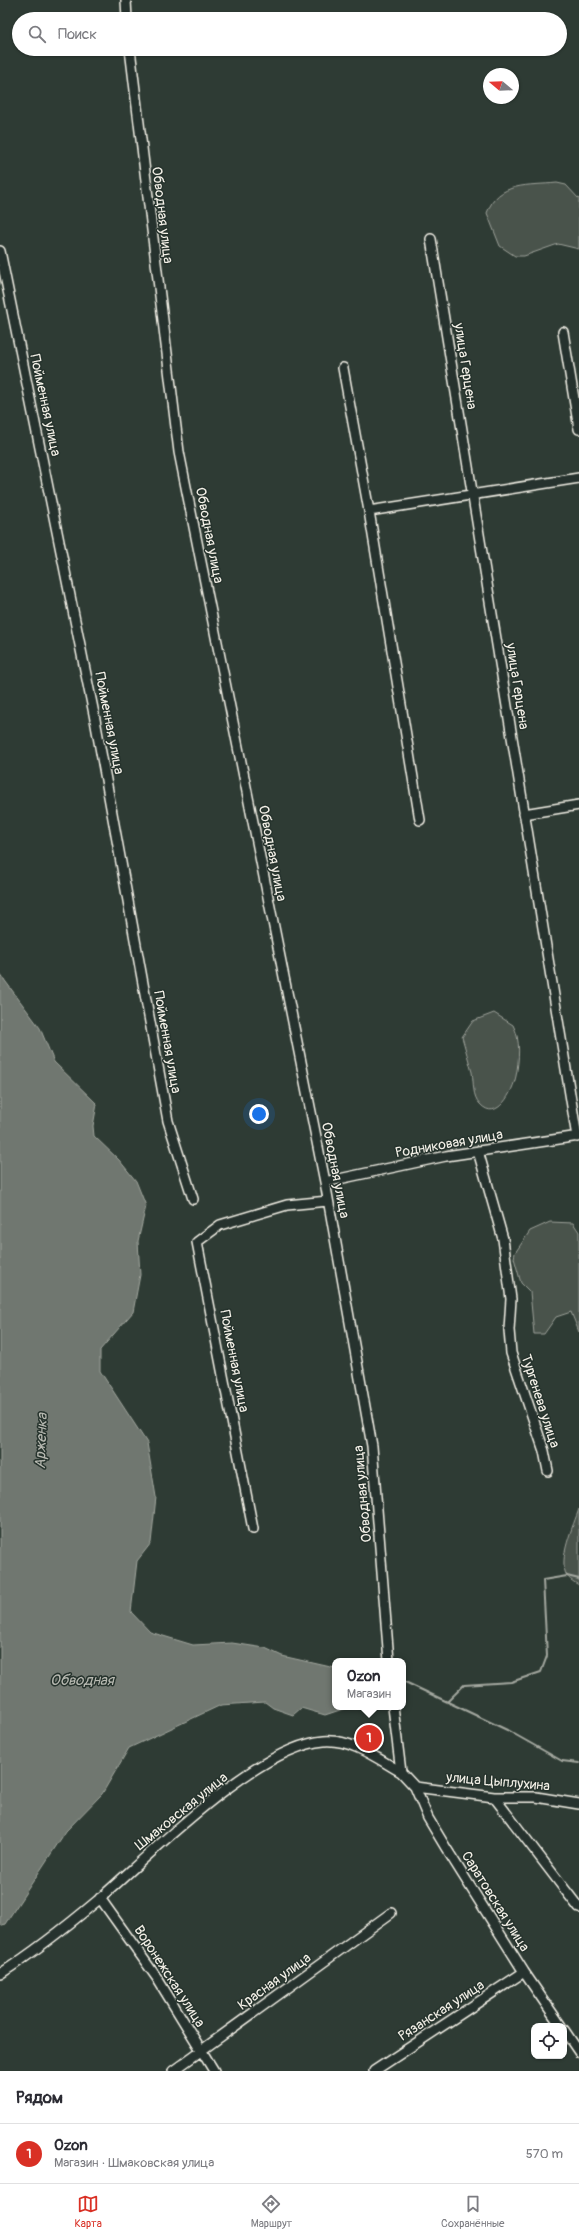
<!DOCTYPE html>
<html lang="ru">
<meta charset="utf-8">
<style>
:root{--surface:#fff;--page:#f2f2f3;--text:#2b2b33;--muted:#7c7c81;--line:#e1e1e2;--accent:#d93025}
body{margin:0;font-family:Pangolin,sans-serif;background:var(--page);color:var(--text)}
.controls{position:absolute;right:12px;bottom:12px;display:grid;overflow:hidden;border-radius:8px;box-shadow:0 1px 3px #0004}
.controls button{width:36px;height:36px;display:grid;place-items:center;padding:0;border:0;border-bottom:1px solid var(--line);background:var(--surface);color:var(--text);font:20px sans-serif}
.compass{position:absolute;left:483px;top:68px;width:36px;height:36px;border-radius:50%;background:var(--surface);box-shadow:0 1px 3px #0004;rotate:289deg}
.you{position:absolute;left:259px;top:1114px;width:14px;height:14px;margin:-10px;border:3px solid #fff;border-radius:50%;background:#1a73e8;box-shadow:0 0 0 6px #1a73e833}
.badge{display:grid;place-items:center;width:26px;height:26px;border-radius:50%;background:var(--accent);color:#fff;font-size:13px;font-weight:700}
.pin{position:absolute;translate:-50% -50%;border:2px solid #fff;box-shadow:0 1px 4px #0006}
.popup{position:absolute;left:332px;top:1658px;width:74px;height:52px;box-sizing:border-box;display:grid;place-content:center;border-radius:8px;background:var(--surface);filter:drop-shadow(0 1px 3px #0005);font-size:13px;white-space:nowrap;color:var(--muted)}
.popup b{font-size:15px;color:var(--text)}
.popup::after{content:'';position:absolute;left:50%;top:100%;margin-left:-8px;border:8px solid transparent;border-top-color:var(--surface)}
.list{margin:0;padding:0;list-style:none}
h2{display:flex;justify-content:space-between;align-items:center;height:52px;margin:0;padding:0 16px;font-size:17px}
h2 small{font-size:13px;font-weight:400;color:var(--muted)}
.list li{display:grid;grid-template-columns:26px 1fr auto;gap:12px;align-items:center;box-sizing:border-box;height:60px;padding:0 16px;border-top:1px solid var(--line)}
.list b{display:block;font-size:15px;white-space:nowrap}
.list p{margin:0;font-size:13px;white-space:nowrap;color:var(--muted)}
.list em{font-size:13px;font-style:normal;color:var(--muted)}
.icon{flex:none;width:22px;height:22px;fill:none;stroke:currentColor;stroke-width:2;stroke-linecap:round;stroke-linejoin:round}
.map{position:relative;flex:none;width:579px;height:2071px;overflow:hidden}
.search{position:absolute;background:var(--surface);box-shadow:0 1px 3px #0004;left:12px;right:12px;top:12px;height:44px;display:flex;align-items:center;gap:10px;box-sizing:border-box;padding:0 14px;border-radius:22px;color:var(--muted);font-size:15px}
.sheet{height:112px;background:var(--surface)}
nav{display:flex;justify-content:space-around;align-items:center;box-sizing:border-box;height:56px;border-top:1px solid var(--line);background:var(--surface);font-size:11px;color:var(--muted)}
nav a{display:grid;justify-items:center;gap:2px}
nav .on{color:var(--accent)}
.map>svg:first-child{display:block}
.green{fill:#48524c;stroke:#9ea29a}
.water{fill:#6f7770;stroke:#a4a8a0}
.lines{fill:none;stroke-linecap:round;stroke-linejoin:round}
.stream{stroke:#a4a8a0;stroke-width:2}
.street-casing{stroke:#f4f1e8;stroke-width:12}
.street{stroke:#26332d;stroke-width:9}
.labels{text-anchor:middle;stroke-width:3;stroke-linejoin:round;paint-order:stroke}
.street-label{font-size:14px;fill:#f4f1e8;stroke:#26332d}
.water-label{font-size:15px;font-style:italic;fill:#b8bab2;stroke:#26332d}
</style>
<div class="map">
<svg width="579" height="2071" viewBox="0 0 579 2071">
<rect width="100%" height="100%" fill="#2e3b34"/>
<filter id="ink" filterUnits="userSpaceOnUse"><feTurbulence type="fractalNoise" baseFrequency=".025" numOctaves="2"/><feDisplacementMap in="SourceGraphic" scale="8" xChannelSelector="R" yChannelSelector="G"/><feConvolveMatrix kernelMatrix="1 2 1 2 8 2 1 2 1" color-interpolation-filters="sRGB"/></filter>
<g filter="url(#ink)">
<!-- green -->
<path class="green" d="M557 183 566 185 579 199V249L558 244 524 256H515L500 246 487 213C498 181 529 186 557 183Z
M494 1013 513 1025C521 1040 519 1060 516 1076 513 1091 497 1123 480 1104 472 1096 474 1083 472 1072 469 1060 465 1049 462 1037L473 1021Z
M550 1222 573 1223 579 1232V1332L571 1312 556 1317 544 1334H534L530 1292 521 1283 514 1258 515 1253 530 1231Z
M579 1509V1585C575 1583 569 1579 567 1576 557 1560 574 1524 579 1509Z"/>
<!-- water -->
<path class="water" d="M0 974 40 1028 54 1062 97 1104 93 1126 94 1136 119 1160 136 1181 146 1206 138 1241 140 1275 133 1312 100 1350V1371L147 1443 156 1497 151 1543 137 1561 131 1612 150 1632 193 1645 232 1643 265 1648 282 1656 335 1668V1707H349L325 1715 301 1708 293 1715 273 1708 265 1702 221 1705 129 1748 102 1794 66 1831 5 1924 0 1926Z"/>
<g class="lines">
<!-- stream -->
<path class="stream" d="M403 1681 507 1730 562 1761 579 1763
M448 1701 464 1685 511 1682 541 1672 547 1656 543 1580 567 1576 579 1579"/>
<defs>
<path id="street" d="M126 0 127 19
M130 49 179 452 325 1182 372 1446 389 1661
M431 239 577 1137
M0 251 94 714 168 1121 193 1199
M563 332 579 429
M343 368 369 511 579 478
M369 511 420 820
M524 814 579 805
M478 1151 503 1239 511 1299 509 1330 511 1353 544 1451 548 1471
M325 1182 446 1156 579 1136
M253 1529 197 1242 220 1225 287 1205 328 1201
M393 1707 401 1772 415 1787 428 1818 446 1848 524 1972 561 2026
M415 1787 494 1797H536L579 1804
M494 1797 579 1908
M100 1898 157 1978 214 2071
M0 1974C34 1952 66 1927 97 1901 150 1855 255 1747 324 1741 352 1739 378 1759 401 1772
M564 2030 579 2052
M173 2071 391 1913
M374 2071 524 1972"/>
</defs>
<!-- street casing -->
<use href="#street" class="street-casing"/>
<!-- street -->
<use href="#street" class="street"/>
</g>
</g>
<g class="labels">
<!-- street labels -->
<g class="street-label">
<text transform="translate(163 215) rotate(83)" y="5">Обводная улица</text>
<text transform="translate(466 366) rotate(81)" y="5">улица Герцена</text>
<text transform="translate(46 405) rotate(78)" y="5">Пойменная улица</text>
<text transform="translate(210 535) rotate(79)" y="5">Обводная улица</text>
<text transform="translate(518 686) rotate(81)" y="5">улица Герцена</text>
<text transform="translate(110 723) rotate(79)" y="5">Пойменная улица</text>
<text transform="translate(273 853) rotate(79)" y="5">Обводная улица</text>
<text transform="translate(168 1042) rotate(80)" y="5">Пойменная улица</text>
<text transform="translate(449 1143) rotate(-10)" y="5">Родниковая улица</text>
<text transform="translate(336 1170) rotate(79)" y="5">Обводная улица</text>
<text transform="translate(235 1361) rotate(79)" y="5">Пойменная улица</text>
<text transform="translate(541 1401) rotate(72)" y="5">Тургенева улица</text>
<text transform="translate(362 1494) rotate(-95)" y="5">Обводная улица</text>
<text transform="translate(498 1781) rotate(5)" y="5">улица Цыплухина</text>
<text transform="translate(181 1811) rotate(-39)" y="5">Шмаковская улица</text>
<text transform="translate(496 1901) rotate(58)" y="5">Саратовская улица</text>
<text transform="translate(170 1976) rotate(57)" y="5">Воронежская улица</text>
<text transform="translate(274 1981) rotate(-36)" y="5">Красная улица</text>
<text transform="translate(441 2010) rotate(-33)" y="5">Рязанская улица</text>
</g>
<!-- water labels -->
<g class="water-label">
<text transform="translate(41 1441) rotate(-88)" y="5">Арженка</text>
<text x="82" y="1685">Обводная</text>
</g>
</g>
</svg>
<div class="controls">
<button><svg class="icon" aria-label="locate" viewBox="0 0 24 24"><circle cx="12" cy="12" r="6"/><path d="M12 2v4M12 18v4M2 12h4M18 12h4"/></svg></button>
</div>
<svg class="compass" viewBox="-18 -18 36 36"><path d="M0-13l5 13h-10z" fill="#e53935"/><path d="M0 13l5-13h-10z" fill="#7c7c81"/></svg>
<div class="you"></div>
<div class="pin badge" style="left:369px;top:1738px">1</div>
<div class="popup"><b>Ozon</b>Магазин</div>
<div class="search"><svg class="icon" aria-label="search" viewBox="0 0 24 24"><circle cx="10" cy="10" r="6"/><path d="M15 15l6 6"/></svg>Поиск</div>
</div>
<section class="sheet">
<h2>Рядом<small></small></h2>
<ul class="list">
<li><span class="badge">1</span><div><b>Ozon</b><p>Магазин · Шмаковская улица</p></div><em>570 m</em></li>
</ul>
</section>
<nav>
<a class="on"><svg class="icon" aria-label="map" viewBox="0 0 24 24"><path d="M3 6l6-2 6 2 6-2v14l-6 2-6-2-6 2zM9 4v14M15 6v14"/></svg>Карта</a>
<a><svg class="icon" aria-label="directions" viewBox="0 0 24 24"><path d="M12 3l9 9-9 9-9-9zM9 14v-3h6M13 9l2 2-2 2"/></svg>Маршрут</a>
<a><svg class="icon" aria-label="saved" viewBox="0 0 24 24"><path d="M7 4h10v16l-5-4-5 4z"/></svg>Сохранённые</a>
</nav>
